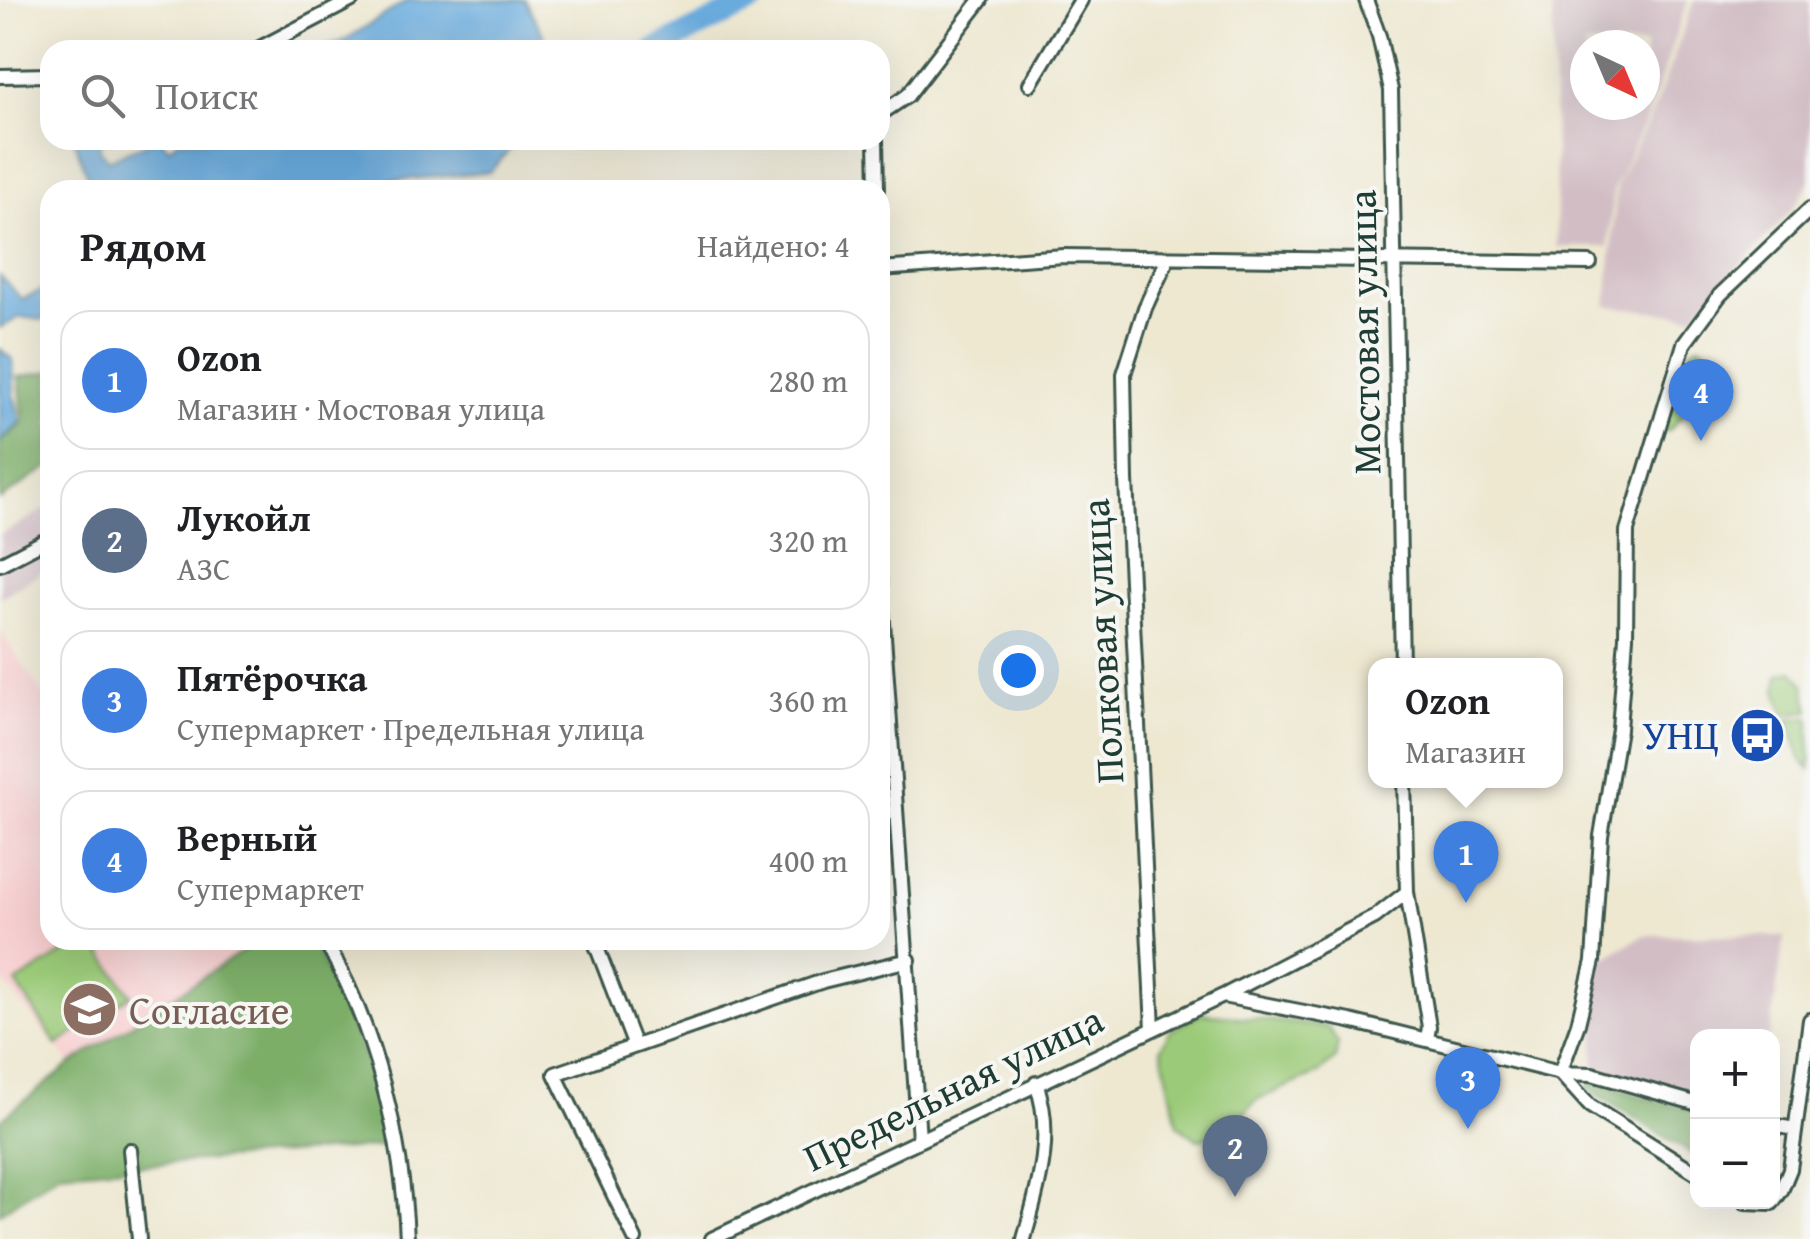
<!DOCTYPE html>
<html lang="ru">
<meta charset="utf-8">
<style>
:root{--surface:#fff;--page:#f6f6f6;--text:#202124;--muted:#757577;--line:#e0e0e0;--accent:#b5179e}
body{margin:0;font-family:"Gentium Book Plus",serif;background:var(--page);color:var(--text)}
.controls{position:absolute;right:30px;bottom:30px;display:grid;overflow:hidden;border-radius:20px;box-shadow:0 10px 40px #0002}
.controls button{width:90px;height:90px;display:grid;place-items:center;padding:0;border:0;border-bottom:2px solid var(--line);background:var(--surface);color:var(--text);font:50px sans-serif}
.compass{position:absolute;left:1570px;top:30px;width:90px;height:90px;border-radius:50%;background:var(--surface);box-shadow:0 10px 40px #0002;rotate:136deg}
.you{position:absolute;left:1018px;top:670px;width:35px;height:35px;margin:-25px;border:8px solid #fff;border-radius:50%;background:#1a73e8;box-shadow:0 0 0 15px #1a73e833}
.badge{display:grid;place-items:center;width:65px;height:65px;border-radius:50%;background:var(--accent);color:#fff;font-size:32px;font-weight:700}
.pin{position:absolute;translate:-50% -82px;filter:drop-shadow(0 2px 5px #0008)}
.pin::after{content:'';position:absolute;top:52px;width:35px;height:30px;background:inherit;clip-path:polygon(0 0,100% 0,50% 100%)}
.popup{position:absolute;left:1368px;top:658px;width:195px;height:130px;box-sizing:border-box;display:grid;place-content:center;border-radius:20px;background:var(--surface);filter:drop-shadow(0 2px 8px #0005);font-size:32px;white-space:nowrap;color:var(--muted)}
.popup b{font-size:38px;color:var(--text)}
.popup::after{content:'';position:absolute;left:50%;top:100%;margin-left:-20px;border:20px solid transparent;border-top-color:var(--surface)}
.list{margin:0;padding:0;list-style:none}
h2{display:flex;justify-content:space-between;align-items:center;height:130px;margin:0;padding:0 40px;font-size:42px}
h2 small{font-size:32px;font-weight:400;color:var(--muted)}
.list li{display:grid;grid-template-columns:65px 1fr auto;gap:30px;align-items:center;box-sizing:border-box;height:140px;margin:0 20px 20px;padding:0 20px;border:2px solid var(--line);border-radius:30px}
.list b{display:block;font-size:38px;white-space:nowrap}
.list p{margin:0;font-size:32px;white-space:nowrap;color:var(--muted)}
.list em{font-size:32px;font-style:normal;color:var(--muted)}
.icon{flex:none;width:55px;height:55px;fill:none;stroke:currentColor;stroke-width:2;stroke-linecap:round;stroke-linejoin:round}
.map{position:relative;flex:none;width:1810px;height:1239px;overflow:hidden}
.search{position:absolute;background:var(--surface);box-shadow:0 10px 40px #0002;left:40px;top:40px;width:850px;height:110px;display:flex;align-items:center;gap:25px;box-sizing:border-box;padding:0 35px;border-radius:30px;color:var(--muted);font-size:38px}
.panel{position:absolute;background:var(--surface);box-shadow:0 10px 40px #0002;left:40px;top:180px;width:850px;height:770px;border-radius:30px}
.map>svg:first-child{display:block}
.built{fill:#f7cfd0}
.industrial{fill:#d2bdc5;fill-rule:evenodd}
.green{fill:#9bca78;stroke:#5d8456;stroke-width:2.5}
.forest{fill:#7cae68;stroke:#4e764e;stroke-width:2.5}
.water{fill:#69abdd;stroke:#447488;stroke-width:2.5}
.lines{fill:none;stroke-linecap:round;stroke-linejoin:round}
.river{stroke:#69abdd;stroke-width:22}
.minor-casing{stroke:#3e574c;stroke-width:18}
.minor{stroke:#fff;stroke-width:12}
.labels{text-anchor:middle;stroke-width:8;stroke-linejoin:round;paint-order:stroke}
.street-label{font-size:40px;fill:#1f3d34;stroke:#f6f6f2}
.transit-label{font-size:40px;fill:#164399;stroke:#f6f6f2;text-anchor:end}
.education-label{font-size:40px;fill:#785e54;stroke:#f6f6f2;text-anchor:start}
</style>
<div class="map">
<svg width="1810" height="1239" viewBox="0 0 1810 1239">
<rect width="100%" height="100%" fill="#f6f6f2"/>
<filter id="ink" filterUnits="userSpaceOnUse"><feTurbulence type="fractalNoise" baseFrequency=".01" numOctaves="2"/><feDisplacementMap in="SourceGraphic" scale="20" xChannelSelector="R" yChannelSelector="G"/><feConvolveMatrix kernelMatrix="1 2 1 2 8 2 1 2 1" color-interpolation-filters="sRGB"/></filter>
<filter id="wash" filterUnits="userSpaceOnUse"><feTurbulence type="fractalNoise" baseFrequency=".0048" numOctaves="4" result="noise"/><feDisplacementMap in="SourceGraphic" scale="40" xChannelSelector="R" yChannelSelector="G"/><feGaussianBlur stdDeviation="2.25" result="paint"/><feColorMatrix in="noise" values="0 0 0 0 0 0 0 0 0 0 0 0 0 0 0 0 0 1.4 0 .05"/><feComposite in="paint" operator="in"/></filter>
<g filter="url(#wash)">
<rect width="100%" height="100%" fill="#eee8d1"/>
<!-- built -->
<path class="built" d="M0 631 50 705V940H247L252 945 71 1064 0 978Z"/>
<!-- industrial -->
<path class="industrial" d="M1552 0H1688L1648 115 1614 188 1608 247H1557ZM1585 45H1645V105H1585Z
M1694 0H1810V182L1791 211 1693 316 1607 306 1617 184 1656 106Z
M50 506V567L0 598V535Z
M1644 935 1784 936 1770 1036H1698L1697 1093 1594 1068 1597 962Z"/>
<!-- green -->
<path class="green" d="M1698 345 1704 346 1718 378 1668 431 1664 430 1663 424 1690 350Z
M1793 671 1804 684 1810 711 1785 714 1777 690 1779 674Z
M1810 717V770L1802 761 1787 719Z
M85 940H93L131 995 57 1045 16 983Z
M1203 1013 1328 1027 1338 1043 1335 1059 1319 1073 1258 1099 1227 1131 1198 1140 1178 1125 1161 1048 1170 1031Z"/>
<!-- forest -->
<path class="forest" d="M50 371V466L0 500V443L24 423 19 377Z
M265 940H312L366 1059 386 1146 60 1172 0 1213V1120L71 1064 252 945Z
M1590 1081 1697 1112V1157L1588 1089Z"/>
<!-- water -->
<path class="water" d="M408 0H525L551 50H319L345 40Z
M74 140H100V150L109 160 154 140H161L169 148 178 140H518L490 172 387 181 377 190H92Z
M0 276 22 299 50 287V316L42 320 20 317 0 328Z
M0 349 13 360 14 395 21 422 0 442Z"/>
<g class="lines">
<!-- river -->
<path class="river" d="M654 50 756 0"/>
</g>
</g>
<g filter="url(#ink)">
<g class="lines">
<defs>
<path id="minor" d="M1366 0 1379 36 1391 90 1402 666
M256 50 352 0
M0 76 50 75
M1030 84 1081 0
M880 114 907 96 981 0
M876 140 877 190
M880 269 1064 256 1590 263
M0 564 50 538
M880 579 919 1139
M1404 780 1407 892 1429 1027 1427 1039
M324 940C375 1025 403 1141 407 1239
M594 940 634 1044
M1223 996 1350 1021 1560 1073 1592 1074 1698 1104
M1153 1029 1126 480 1124 374 1145 308 1168 258
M1560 1073 1578 1024 1593 961 1601 836 1619 729 1626 637 1627 531 1684 344 1720 295 1810 209
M1560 1073 1590 1106 1698 1174
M1772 1125 1795 1129
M130 1150 139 1239
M1745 1202 1772 1203 1781 1191 1790 1169 1810 1020
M635 1239 555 1074 823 981 909 960
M712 1239 1223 996 1375 917 1407 892
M1024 1239C1038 1189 1055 1134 1036 1083"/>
</defs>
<!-- minor casing -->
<use href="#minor" class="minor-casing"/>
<!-- minor -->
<use href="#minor" class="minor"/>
</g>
</g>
<!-- icons -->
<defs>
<symbol id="bus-disc" viewBox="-11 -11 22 22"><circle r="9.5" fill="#1a4fb4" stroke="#f6f6f2"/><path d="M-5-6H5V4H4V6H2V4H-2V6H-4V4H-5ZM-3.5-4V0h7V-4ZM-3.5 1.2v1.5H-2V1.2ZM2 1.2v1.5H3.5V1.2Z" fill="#fff"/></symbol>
<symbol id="school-disc" viewBox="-11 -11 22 22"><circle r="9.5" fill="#8d6e63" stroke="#f6f6f2"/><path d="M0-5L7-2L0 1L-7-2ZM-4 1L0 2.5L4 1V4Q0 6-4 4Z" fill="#fff"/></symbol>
</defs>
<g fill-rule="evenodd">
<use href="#bus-disc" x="1726" y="704" width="63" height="63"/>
<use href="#school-disc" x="58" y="978" width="63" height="63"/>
</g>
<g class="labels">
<!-- street labels -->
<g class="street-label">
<text transform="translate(1364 332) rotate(-91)" y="14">Мостовая улица</text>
<text transform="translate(1102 641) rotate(-93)" y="14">Полковая улица</text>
<text transform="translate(953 1088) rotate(-26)" y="14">Предельная улица</text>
</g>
<!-- transit labels -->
<g class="transit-label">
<text x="1719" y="749">УНЦ</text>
</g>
<!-- education labels -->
<g class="education-label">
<text x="129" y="1024">Согласие</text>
</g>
</g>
</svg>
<div class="controls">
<button>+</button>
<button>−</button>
</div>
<svg class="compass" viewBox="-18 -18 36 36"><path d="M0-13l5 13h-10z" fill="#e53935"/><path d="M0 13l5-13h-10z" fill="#757577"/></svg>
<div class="you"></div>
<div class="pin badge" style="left:1466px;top:903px;background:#3f7fe0">1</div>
<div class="popup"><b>Ozon</b>Магазин</div>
<div class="pin badge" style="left:1235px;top:1197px;background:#5c6f8a">2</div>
<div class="pin badge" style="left:1468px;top:1129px;background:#3f7fe0">3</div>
<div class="pin badge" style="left:1701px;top:441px;background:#3f7fe0">4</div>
<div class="search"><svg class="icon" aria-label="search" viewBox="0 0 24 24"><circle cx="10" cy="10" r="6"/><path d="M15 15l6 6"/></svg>Поиск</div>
<section class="panel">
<h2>Рядом<small>Найдено: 4</small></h2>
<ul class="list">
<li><span class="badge" style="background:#3f7fe0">1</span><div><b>Ozon</b><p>Магазин · Мостовая улица</p></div><em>280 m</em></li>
<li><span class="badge" style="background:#5c6f8a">2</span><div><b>Лукойл</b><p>АЗС</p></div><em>320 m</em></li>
<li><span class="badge" style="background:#3f7fe0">3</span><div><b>Пятёрочка</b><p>Супермаркет · Предельная улица</p></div><em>360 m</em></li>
<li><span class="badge" style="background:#3f7fe0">4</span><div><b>Верный</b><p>Супермаркет</p></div><em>400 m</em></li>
</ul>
</section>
</div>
